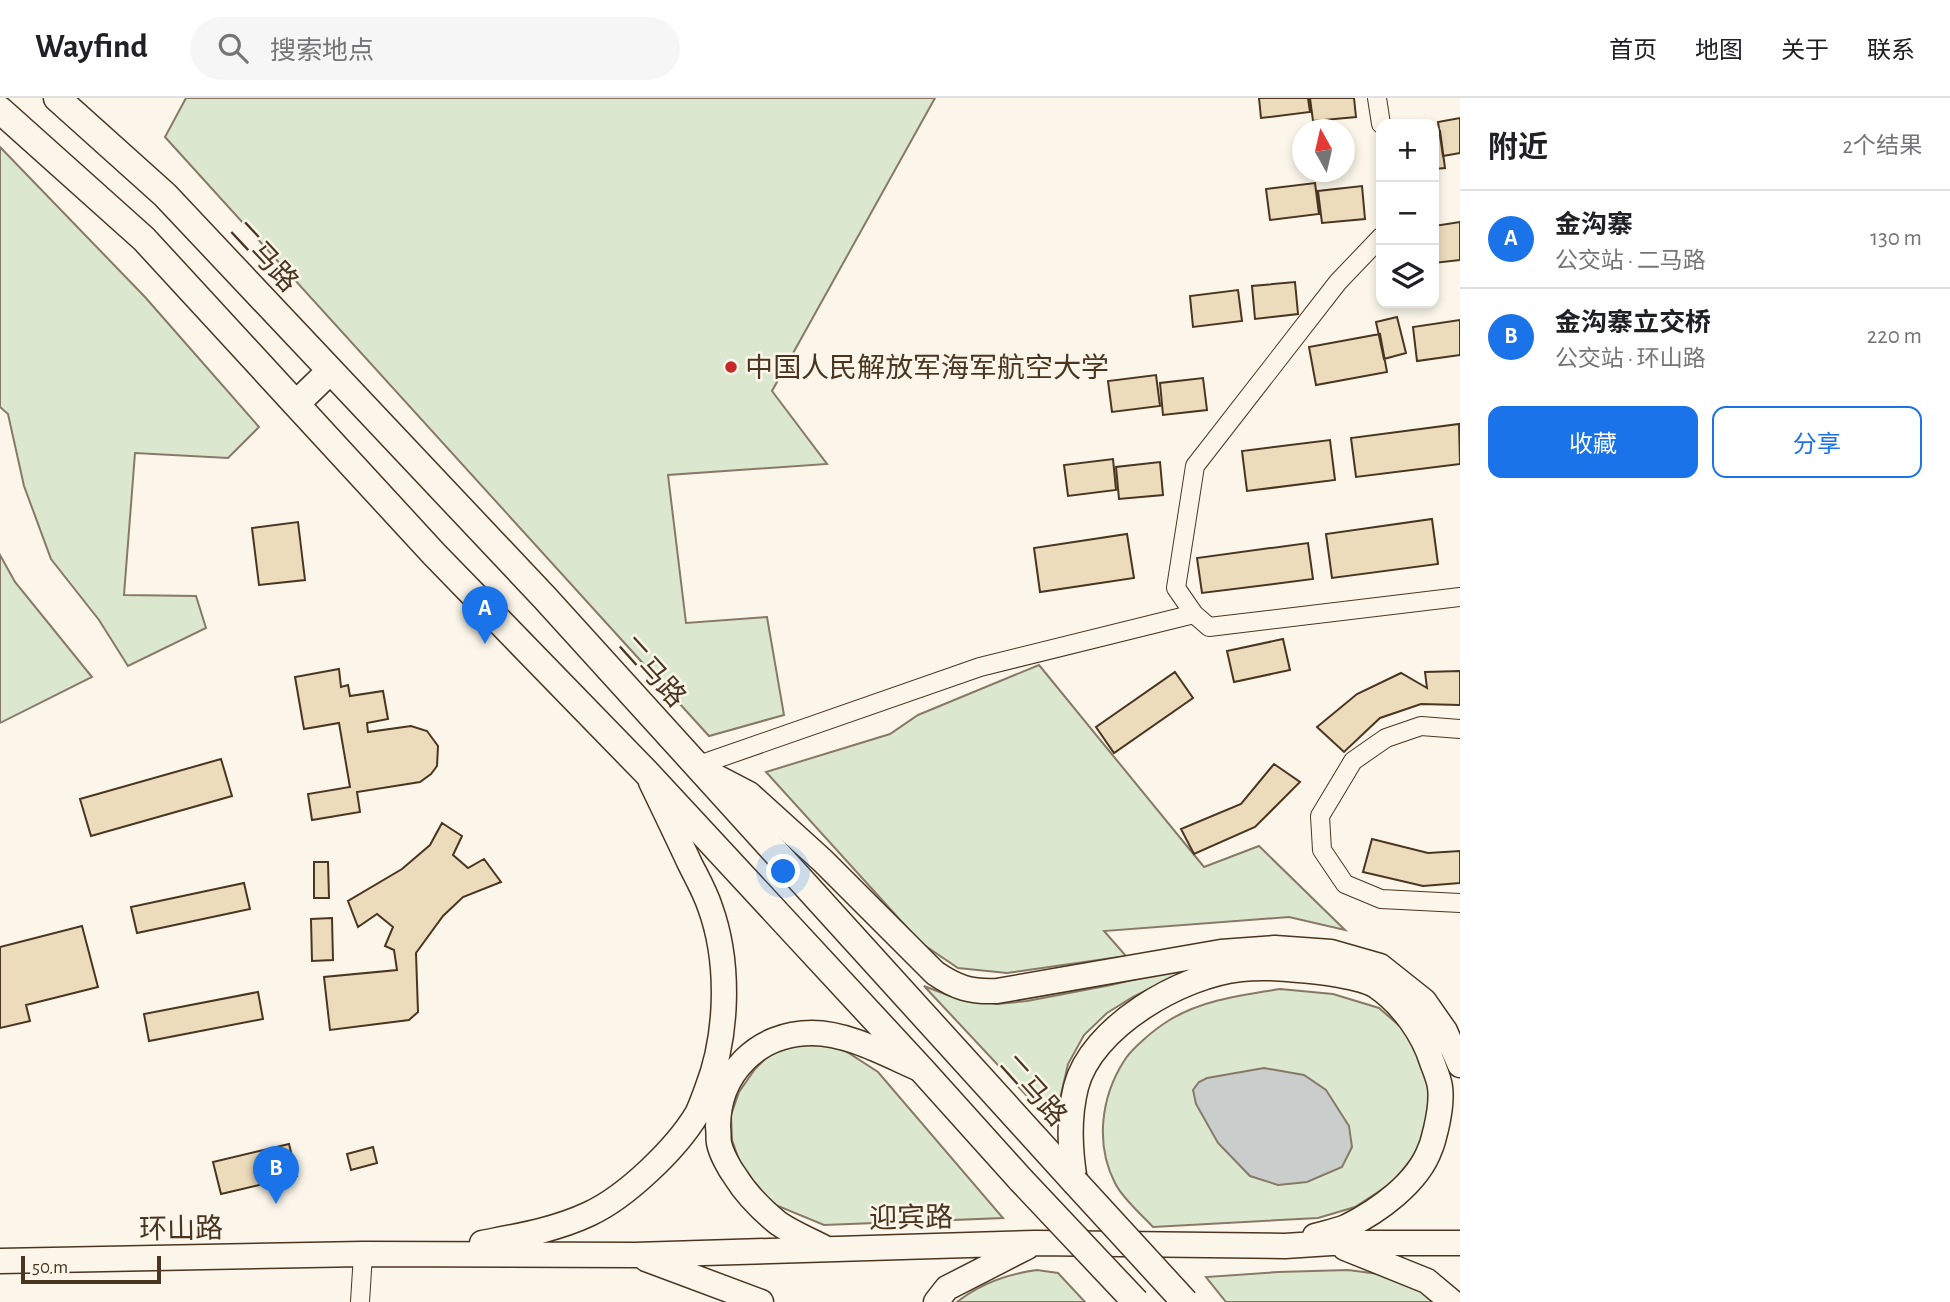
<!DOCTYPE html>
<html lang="zh">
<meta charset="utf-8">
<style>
:root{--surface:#fff;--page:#f6f6f6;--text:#202124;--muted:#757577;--line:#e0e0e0;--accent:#1a73e8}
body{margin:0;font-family:"Alegreya Sans","Noto Sans SC",sans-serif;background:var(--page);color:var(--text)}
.controls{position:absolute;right:21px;top:21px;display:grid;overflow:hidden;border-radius:14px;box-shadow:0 4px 10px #0003}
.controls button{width:63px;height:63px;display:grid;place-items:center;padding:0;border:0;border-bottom:2px solid var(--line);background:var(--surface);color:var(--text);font:35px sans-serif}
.compass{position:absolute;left:1292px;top:21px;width:63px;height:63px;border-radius:50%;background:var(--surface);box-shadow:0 4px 10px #0003;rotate:352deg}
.scale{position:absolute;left:21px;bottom:18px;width:140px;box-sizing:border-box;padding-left:7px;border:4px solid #4a3520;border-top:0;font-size:19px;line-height:24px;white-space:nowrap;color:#4a3520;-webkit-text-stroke:5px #fbf6e9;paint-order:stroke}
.you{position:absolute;left:784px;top:774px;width:24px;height:24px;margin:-18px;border:5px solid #fff;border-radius:50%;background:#1a73e8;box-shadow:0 0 0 10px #1a73e833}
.badge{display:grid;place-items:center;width:46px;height:46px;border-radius:50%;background:var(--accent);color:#fff;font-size:23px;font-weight:700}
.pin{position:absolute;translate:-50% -58px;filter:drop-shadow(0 2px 4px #0008)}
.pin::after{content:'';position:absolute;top:37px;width:24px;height:21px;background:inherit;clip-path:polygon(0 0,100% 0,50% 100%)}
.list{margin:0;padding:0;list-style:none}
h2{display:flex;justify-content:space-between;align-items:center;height:91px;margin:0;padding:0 28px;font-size:30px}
h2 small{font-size:23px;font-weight:400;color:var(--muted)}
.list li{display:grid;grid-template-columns:46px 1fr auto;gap:21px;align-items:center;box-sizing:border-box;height:98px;padding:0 28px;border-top:2px solid var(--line)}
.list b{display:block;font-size:26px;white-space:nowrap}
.list p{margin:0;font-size:23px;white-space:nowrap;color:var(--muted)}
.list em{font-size:23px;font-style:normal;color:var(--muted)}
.actions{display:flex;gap:14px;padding:21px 28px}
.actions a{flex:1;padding:16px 0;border:2px solid var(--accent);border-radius:14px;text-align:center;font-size:24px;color:var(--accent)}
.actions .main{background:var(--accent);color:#fff}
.icon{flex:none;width:38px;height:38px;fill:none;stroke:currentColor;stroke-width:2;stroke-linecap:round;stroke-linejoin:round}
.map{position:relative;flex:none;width:1460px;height:1204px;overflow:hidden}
header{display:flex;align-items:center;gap:42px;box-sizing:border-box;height:98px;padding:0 35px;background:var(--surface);border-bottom:2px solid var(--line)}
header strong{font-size:33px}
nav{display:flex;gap:38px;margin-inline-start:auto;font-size:24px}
.search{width:490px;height:63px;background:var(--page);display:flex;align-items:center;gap:18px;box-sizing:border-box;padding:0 24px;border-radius:38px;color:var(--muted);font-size:26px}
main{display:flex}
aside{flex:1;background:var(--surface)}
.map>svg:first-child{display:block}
.green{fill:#dce7d0;stroke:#887966;stroke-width:2}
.water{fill:#c9cecd;stroke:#887966;stroke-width:2}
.building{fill:#ecdcbc;stroke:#4a3520;stroke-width:2}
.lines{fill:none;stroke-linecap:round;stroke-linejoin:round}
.street-casing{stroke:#4a3520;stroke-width:20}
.secondary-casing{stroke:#4a3520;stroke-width:27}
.primary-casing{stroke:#4a3520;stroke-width:29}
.street{stroke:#fbf6e9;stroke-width:18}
.secondary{stroke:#fbf6e9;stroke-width:24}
.primary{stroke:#fbf6e9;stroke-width:26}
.primary-bridge-casing{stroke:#4a3520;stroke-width:29;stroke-linecap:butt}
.primary-bridge{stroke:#fbf6e9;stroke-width:26}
.poi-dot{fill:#c62828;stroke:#fbf6e9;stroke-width:2.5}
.labels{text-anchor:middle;stroke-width:5;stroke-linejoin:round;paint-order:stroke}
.street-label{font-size:28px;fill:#4a3520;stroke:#fbf6e9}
.poi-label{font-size:28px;fill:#4a3520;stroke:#fbf6e9;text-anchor:start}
</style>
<header>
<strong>Wayfind</strong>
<div class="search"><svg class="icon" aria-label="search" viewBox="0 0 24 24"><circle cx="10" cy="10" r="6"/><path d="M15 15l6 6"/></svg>搜索地点</div>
<nav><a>首页</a><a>地图</a><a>关于</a><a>联系</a></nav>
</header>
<main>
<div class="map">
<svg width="1460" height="1204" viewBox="0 0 1460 1204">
<rect width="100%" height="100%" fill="#fbf6e9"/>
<!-- green -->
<path class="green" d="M186 0H935L772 293 827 366 668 377 686 525 767 519 784 617 709 638 165 39Z
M0 49 145 199 259 329 228 360 135 355 124 497 196 498 206 530 128 568 99 522 51 461 24 388 8 316 0 309Z
M0 457 15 484 92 579 0 625Z
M1039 567 1204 769 1259 748 1345 832 1289 819 1104 833 1126 858 1007 875 958 870 921 845 766 674 890 636 918 617Z
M1200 866 1133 899 1107 915 1084 937 1068 966 1054 1027 924 888 950 898 997 906 1027 903 1111 887Z
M1280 891 1333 896 1379 910 1410 937 1426 974 1430 1005 1426 1035 1412 1060 1392 1085 1355 1109 1318 1120 1153 1129C1142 1117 1122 1100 1115 1085 1095 1046 1101 999 1124 963 1131 951 1155 931 1168 923 1201 902 1242 897 1280 891Z
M819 946 844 952 878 974 1003 1120 824 1127 773 1106 755 1091 740 1065 732 1042 731 1017 739 994 755 971 770 956 796 948Z
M1037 1172 1058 1175 1085 1204H957C981 1185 1007 1176 1037 1172Z
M1348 1172 1387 1177 1420 1188 1438 1204H1226L1206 1179 1278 1174Z"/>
<!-- water -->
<path class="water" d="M1264 970 1304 977 1326 992 1349 1028 1352 1049 1342 1069 1307 1084 1278 1087 1250 1078 1218 1045 1196 1006 1193 992 1199 984 1207 980Z"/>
<!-- building -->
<path class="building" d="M1259 0H1308L1310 14 1261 20Z
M1310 0H1354L1356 19 1313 23Z
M1460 20V55L1443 58 1438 24Z
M1440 33 1445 70 1434 71V34Z
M1315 85 1319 116 1270 122 1266 91Z
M1362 88 1365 121 1322 125 1318 93Z
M1460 124V162L1434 165V128Z
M1295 184 1298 216 1255 221 1252 188Z
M1238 192 1242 223 1193 229 1190 198Z
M1397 219 1406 255 1384 261 1376 224Z
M1460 222V257L1417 263 1413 229Z
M1380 236 1387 274 1316 287 1309 249Z
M1156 277 1160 308 1112 314 1108 283Z
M1203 280 1207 312 1163 317 1160 285Z
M1459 326 1460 366 1356 379 1351 340Z
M1330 342 1335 382 1247 393 1242 353Z
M1113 361 1116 392 1068 398 1064 367Z
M1160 364 1163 397 1119 401 1116 369Z
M1432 421 1438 466 1332 480 1326 436Z
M298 424 305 482 259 487 252 430Z
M1127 436 1134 480 1040 494 1034 450Z
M1308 445 1313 481 1202 495 1197 460Z
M1283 541 1290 572 1234 584 1227 553Z
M339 571 341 589 348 587 350 598 383 593 388 621 367 625 368 634 411 628 427 633 438 648 437 668 431 676 420 684 357 694 360 714 312 722 308 696 350 689 339 625 304 631 295 579Z
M1460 573V607L1421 606 1380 620 1344 654 1317 629 1357 596 1401 575 1427 590 1425 574Z
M1175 574 1193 600 1114 655 1096 629Z
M221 661 232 698 91 738 80 701Z
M1274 666 1300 684 1255 729 1194 756 1181 731 1241 706Z
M442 725 462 738 453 757 468 770 484 761 501 784 463 799 443 818 416 855 418 914 409 922 330 932 324 879 397 872 394 852 385 848 393 829 377 816 358 829 348 803 402 771 430 747Z
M1372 741 1428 755 1460 753V785L1423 788 1363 774Z
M314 764H328L329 800H314Z
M244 785 250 811 137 835 131 809Z
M332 820 333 862 312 863 311 821Z
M82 828 98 889 26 907 30 923 0 930V849Z
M258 894 263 921 149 943 144 916Z
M289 1046 297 1078 221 1096 213 1064Z
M373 1049 377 1065 351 1072 347 1056Z"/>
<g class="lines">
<defs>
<path id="street" d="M1377 0 1381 26
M1381 139 1338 184 1195 368 1176 490 1194 516 1209 529 1460 499
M1460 631 1421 628 1386 640 1353 663 1320 718 1322 752 1345 786 1381 801 1460 805
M696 668 980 569 1194 516
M360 1204 363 1156"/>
<path id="secondary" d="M703 672 749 696 823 763 935 875C957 890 970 894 997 893L1221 854 1275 850 1331 854 1380 868 1424 903 1445 933 1460 967
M1075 1084C1070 1052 1068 1021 1076 989 1091 929 1182 877 1241 871 1260 869 1280 870 1299 872 1317 873 1362 879 1376 888 1402 906 1423 935 1432 964 1435 972 1439 981 1440 989 1442 1003 1439 1018 1436 1031 1434 1038 1433 1045 1430 1051 1418 1085 1377 1114 1346 1129 1336 1133 1325 1135 1315 1138
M482 1145C518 1138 555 1132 589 1116 626 1099 676 1051 697 1016 701 1008 704 999 707 991 728 937 730 864 710 809 705 794 697 780 690 766 677 738 664 711 651 684
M825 1150C810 1142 792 1135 778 1125 762 1112 746 1096 735 1078 729 1070 721 1055 719 1045 718 1040 719 1034 718 1029 718 975 758 935 812 935 849 935 889 958 922 972
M1345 1150 1427 1183 1452 1204
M646 1161 761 1204
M0 1163 363 1156 635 1157 1035 1145 1285 1148 1331 1145H1460
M936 1204 947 1190 1027 1149"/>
<path id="primary" d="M57 0 165 97 545 500 1075 1084
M0 12 144 141 434 456 646 674 922 972 1021 1082
M296 306 330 273"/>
</defs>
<!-- street casing -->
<use href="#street" class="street-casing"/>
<!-- secondary casing -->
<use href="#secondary" class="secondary-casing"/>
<!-- primary casing -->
<use href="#primary" class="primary-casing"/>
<!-- street -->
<use href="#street" class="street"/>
<!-- secondary -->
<use href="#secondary" class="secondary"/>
<!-- primary -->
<use href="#primary" class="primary"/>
<defs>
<path id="primary-bridge" d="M1021 1082 1136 1204
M1075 1084 1185 1204"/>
</defs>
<!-- primary-bridge casing -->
<use href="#primary-bridge" class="primary-bridge-casing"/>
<!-- primary-bridge -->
<use href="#primary-bridge" class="primary-bridge"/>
</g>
<!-- markers -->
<circle class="poi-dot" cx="731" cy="269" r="7"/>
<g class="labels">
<!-- street labels -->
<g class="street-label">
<text transform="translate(265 158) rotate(47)" y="10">二马路</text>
<text transform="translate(653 573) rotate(48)" y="10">二马路</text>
<text transform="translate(1034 992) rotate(48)" y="10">二马路</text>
<text transform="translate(911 1119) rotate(-1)" y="10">迎宾路</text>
<text transform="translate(181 1130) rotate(-1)" y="10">环山路</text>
</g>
<!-- poi labels -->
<g class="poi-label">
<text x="745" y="279">中国人民解放军海军航空大学</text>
</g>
</g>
</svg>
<div class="controls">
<button>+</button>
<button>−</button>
<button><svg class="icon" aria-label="layers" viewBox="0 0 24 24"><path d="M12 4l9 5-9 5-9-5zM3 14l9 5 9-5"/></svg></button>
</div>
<svg class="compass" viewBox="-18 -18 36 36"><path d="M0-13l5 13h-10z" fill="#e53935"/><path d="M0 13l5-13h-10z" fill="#757577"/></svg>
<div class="scale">50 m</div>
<div class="you"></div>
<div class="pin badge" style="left:485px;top:546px">A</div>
<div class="pin badge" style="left:276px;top:1106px">B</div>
</div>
<aside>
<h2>附近<small>2个结果</small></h2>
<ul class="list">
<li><span class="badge">A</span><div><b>金沟寨</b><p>公交站 · 二马路</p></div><em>130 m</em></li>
<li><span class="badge">B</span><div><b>金沟寨立交桥</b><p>公交站 · 环山路</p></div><em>220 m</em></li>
</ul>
<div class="actions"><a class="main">收藏</a><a>分享</a></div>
</aside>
</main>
